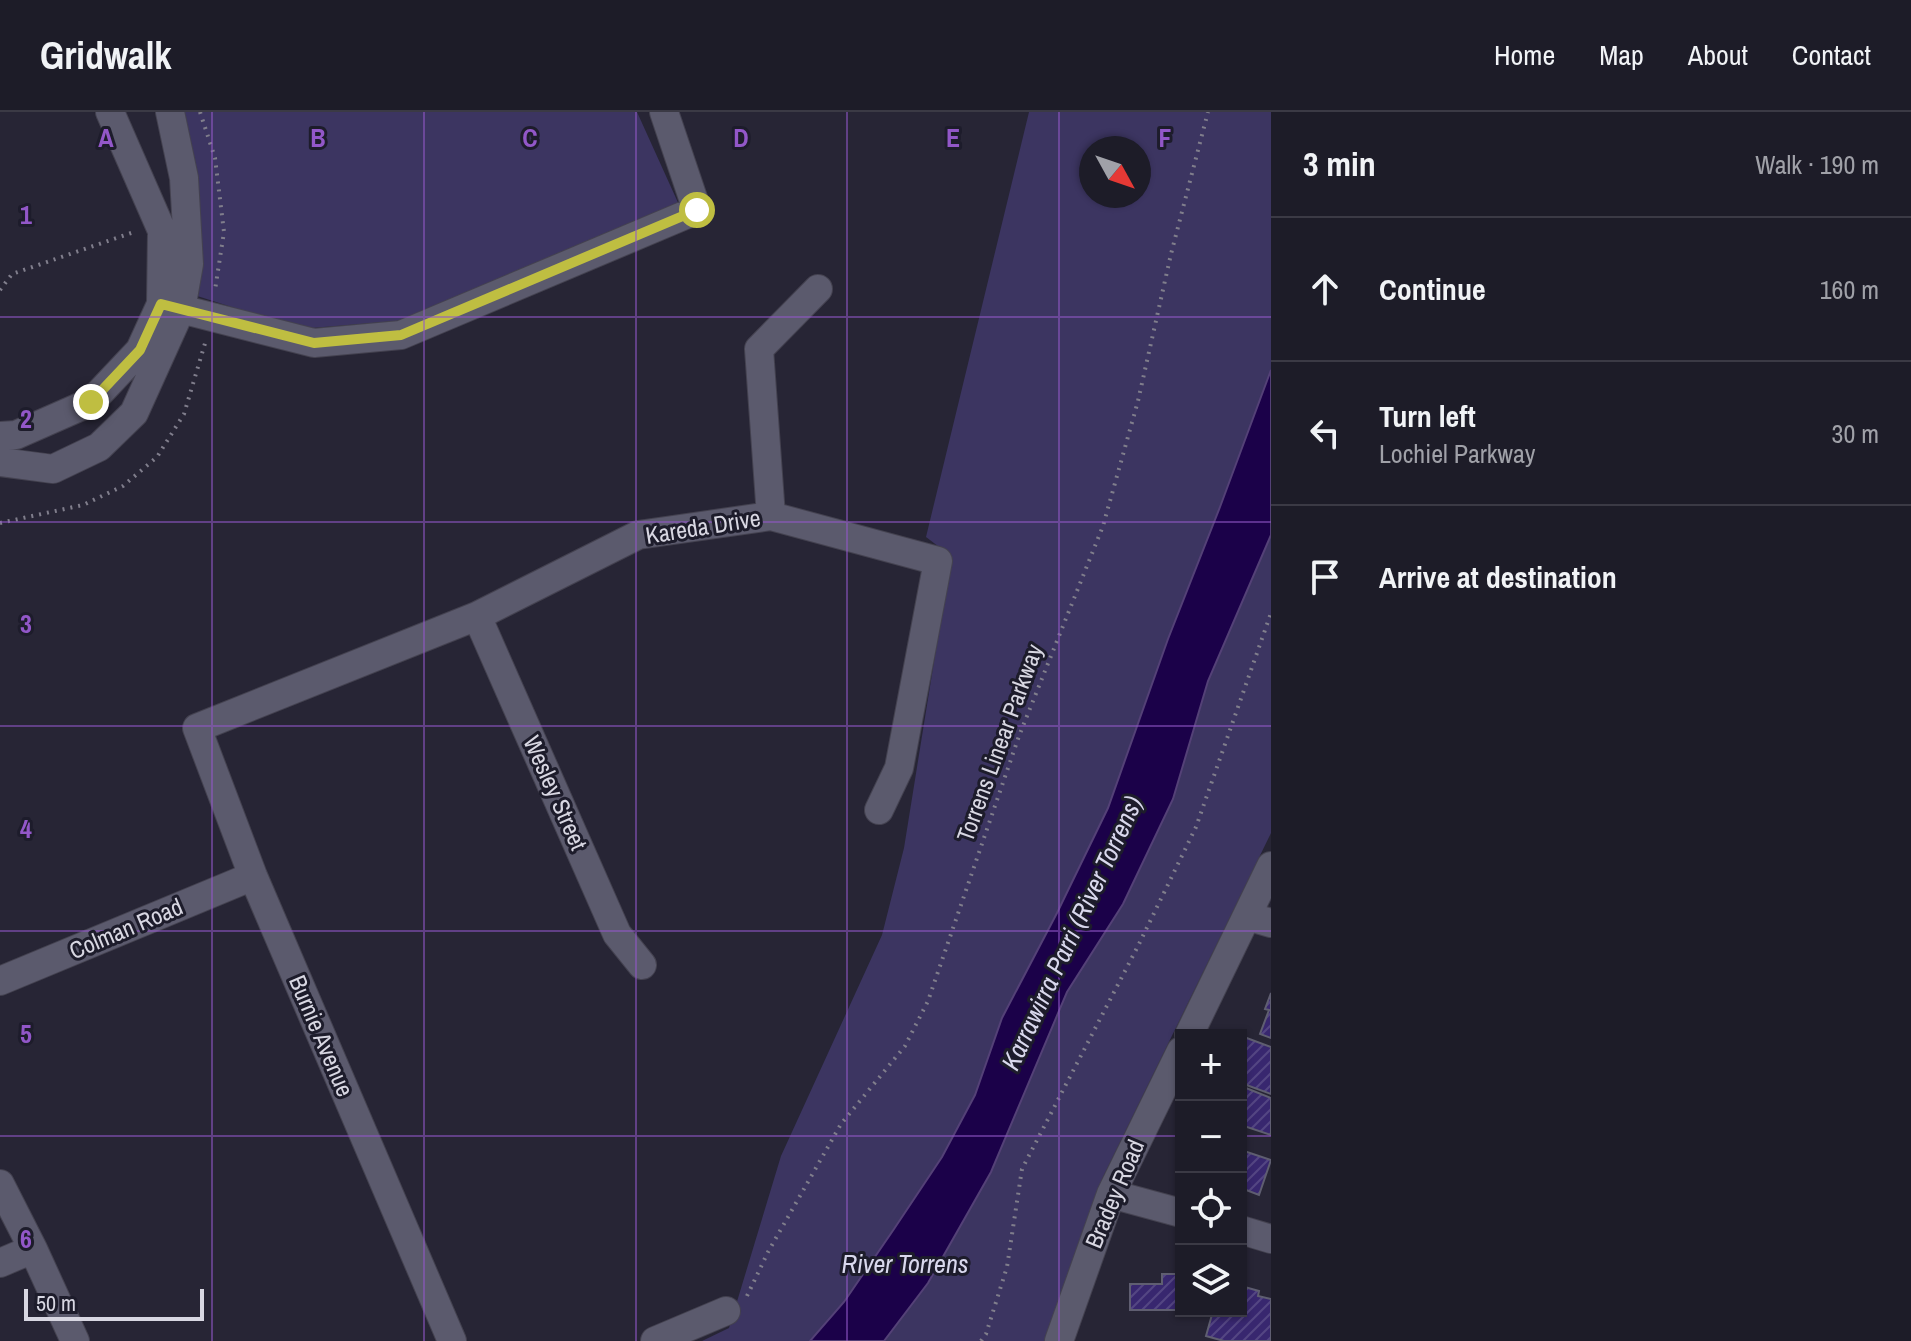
<!DOCTYPE html>
<meta charset="utf-8">
<style>
:root{--surface:#1d1c28;--page:#2a2934;--text:#f1f3f6;--muted:#a0a1a8;--line:#3b3a45}
body{margin:0;font-family:"Archivo Narrow",sans-serif;background:var(--page);color:var(--text)}
.controls{position:absolute;right:24px;bottom:24px;display:grid;overflow:hidden;border-radius:0px;box-shadow:0 2px 6px #0004}
.controls button{width:72px;height:72px;display:grid;place-items:center;padding:0;border:0;border-bottom:2px solid var(--line);background:var(--surface);color:var(--text);font:40px sans-serif}
.compass{position:absolute;left:1079px;top:24px;width:72px;height:72px;border-radius:50%;background:var(--surface);box-shadow:0 2px 6px #0004;rotate:130deg}
.scale{position:absolute;left:24px;bottom:20px;width:180px;box-sizing:border-box;padding-left:8px;border:4px solid #d8d7e2;border-top:0;font-size:22px;line-height:28px;white-space:nowrap;color:#d8d7e2;-webkit-text-stroke:6px #1d1c2b;paint-order:stroke}
.stop{position:absolute;width:24px;height:24px;margin:-18px;border:6px solid #bfbe41;border-radius:50%;background:#fff}
.stop.end{background:#bfbe41;border-color:#fff;box-shadow:0 2px 8px #0008}
.list{margin:0;padding:0;list-style:none}
h2{display:flex;justify-content:space-between;align-items:center;height:104px;margin:0;padding:0 32px;font-size:34px}
h2 small{font-size:26px;font-weight:400;color:var(--muted)}
.list li{display:grid;grid-template-columns:52px 1fr auto;gap:24px;align-items:center;box-sizing:border-box;height:144px;padding:0 32px;border-top:2px solid var(--line)}
.list b{display:block;font-size:30px;white-space:nowrap}
.list p{margin:0;font-size:26px;white-space:nowrap;color:var(--muted)}
.list em{font-size:26px;font-style:normal;color:var(--muted)}
.icon{flex:none;width:44px;height:44px;fill:none;stroke:currentColor;stroke-width:2;stroke-linecap:round;stroke-linejoin:round}
.map{position:relative;flex:none;width:1271px;height:1229px;overflow:hidden}
header{display:flex;align-items:center;gap:48px;box-sizing:border-box;height:112px;padding:0 40px;background:var(--surface);border-bottom:2px solid var(--line)}
header strong{font-size:38px}
nav{display:flex;gap:44px;margin-inline-start:auto;font-size:28px}
main{display:flex}
aside{flex:1;background:var(--surface)}
.map>svg:first-child{display:block}
.green{fill:#3c3561;fill-rule:evenodd}
.water{fill:#1b0149;stroke:#544177;stroke-width:2}
.building{fill:url(#building-hatch);stroke:#5f5e71;stroke-width:2}
.lines{fill:none;stroke-linecap:round;stroke-linejoin:round}
.minor-casing{stroke:#444250;stroke-width:30}
.path{stroke:#807e8c;stroke-width:4;stroke-dasharray:2 6;stroke-linecap:butt}
.minor{stroke:#5b5a6d;stroke-width:28}
.route{stroke:#bfbe41;stroke-width:10}
.grid{fill:none;stroke:#9257c8;stroke-width:2;stroke-opacity:0.55}
.labels{text-anchor:middle;stroke-width:6;stroke-linejoin:round;paint-order:stroke}
.street-label{font-size:24px;fill:#d8d7e2;stroke:#1d1c2b}
.water-label{font-size:26px;font-style:italic;fill:#d9d8ed;stroke:#1d1c2b}
.grid-label{font-size:26px;text-anchor:middle;font-weight:bold;fill:#9257c8;stroke:#1d1c2b;stroke-width:6;stroke-linejoin:round;paint-order:stroke}
</style>
<header>
<strong>Gridwalk</strong>
<nav><a>Home</a><a>Map</a><a>About</a><a>Contact</a></nav>
</header>
<main>
<div class="map">
<svg width="1271" height="1229" viewBox="0 0 1271 1229">
<defs>
<pattern id="building-hatch" width="6" height="6" patternUnits="userSpaceOnUse" patternTransform="scale(2)"><rect width="6" height="6" fill="#38276f"/><path d="M-1 1l2-2M0 6l6-6M5 7l2-2" fill="none" stroke="#544683"/></pattern>
</defs>
<rect width="100%" height="100%" fill="#272535"/>
<!-- green -->
<path class="green" d="M179 0H637L680 95 408 208 300 217 191 182 201 110Z
M1029 0H1271V721L1102 1067 1049 1229H702L729 1216 781 1044 882 823 904 736 951 444 926 425ZM1091 36H1139V84H1091Z"/>
<!-- water -->
<path class="water" d="M1271 258V423L1208 569 1173 687 1123 792 1067 880 991 1060 928 1171 884 1229H810L844 1190 894 1117 942 1045 975 983 1002 906 1057 801 1108 696 1168 527 1220 395Z"/>
<!-- building -->
<path class="building" d="M1271 881V926L1260 922 1269 898 1265 897Z
M1244 925 1271 935V982L1241 971V933Z
M1241 974 1271 986V1023L1241 1013Z
M1241 1038 1271 1048 1259 1083 1241 1076Z
M1162 1162H1181V1198H1130V1172H1162Z
M1241 1174 1259 1179 1258 1184 1271 1187V1229H1224L1206 1224 1213 1199H1241Z"/>
<g class="lines">
<defs>
<path id="minor" d="M161 192 314 231 401 223 697 98 664 0
M0 324 16 323 91 290 140 238 161 192 162 119 110 0
M0 350 53 357 99 335 134 301 181 197 189 152 184 66 170 0
M771 404 759 237 818 177
M477 504 617 822 642 853
M1247 804 1271 811
M0 869 253 764
M1189 923 1271 754
M0 1072 33 1137 75 1229
M1111 1082 1181 1101
M1241 1118 1271 1127
M0 1151 33 1137
M452 1229 253 764 197 616 477 504 638 423 771 404 938 449 899 656 879 698
M655 1229 726 1199
M1059 1229 1111 1082 1181 939"/>
</defs>
<!-- minor casing -->
<use href="#minor" class="minor-casing"/>
<!-- path -->
<path class="path" d="M200 0 215 46 224 120 215 178
M0 178 12 162 134 120
M0 411 83 393 123 374 157 345 184 302 206 228
M747 1184 768 1140 841 1012 905 934 928 889 1019 624 1103 414 1138 289 1171 142 1208 0
M981 1229 986 1222 1007 1155 1022 1057 1138 834 1196 715 1271 501"/>
<!-- minor -->
<use href="#minor" class="minor"/>
</g>
<g class="lines">
<!-- route -->
<path class="route" d="M91 290 140 238 161 192 314 231 401 223 697 98"/>
</g>
<!-- grid -->
<path class="grid" d="M212 0V1229M424 0V1229M636 0V1229M847 0V1229M1059 0V1229M0 205H1271M0 410H1271M0 614H1271M0 819H1271M0 1024H1181M1241 1024H1271"/>
<g class="labels">
<!-- street labels -->
<g class="street-label">
<text transform="translate(703 415) rotate(-9)" y="8">Kareda Drive</text>
<text transform="translate(1000 631) rotate(-70)" y="8">Torrens Linear Parkway</text>
<text transform="translate(555 681) rotate(66)" y="8">Wesley Street</text>
<text transform="translate(126 817) rotate(-23)" y="8">Colman Road</text>
<text transform="translate(321 924) rotate(67)" y="8">Burnie Avenue</text>
<text transform="translate(1115 1082) rotate(-67)" y="8">Bradey Road</text>
</g>
<!-- water labels -->
<g class="water-label">
<text transform="translate(1072 821) rotate(-65)" y="9">Karrawirra Parri (River Torrens)</text>
<text x="905" y="1161">River Torrens</text>
</g>
</g>
<g class="grid-label">
<text x="106" y="35">A</text>
<text x="318" y="35">B</text>
<text x="530" y="35">C</text>
<text x="741" y="35">D</text>
<text x="953" y="35">E</text>
<text x="1165" y="35">F</text>
<text x="26" y="112">1</text>
<text x="26" y="316">2</text>
<text x="26" y="521">3</text>
<text x="26" y="726">4</text>
<text x="26" y="931">5</text>
<text x="26" y="1136">6</text>
</g>
</svg>
<div class="controls">
<button>+</button>
<button>−</button>
<button><svg class="icon" aria-label="locate" viewBox="0 0 24 24"><circle cx="12" cy="12" r="6"/><path d="M12 2v4M12 18v4M2 12h4M18 12h4"/></svg></button>
<button><svg class="icon" aria-label="layers" viewBox="0 0 24 24"><path d="M12 4l9 5-9 5-9-5zM3 14l9 5 9-5"/></svg></button>
</div>
<svg class="compass" viewBox="-18 -18 36 36"><path d="M0-13l5 13h-10z" fill="#e53935"/><path d="M0 13l5-13h-10z" fill="#a0a1a8"/></svg>
<div class="scale">50 m</div>
<div class="stop" style="left:697px;top:98px"></div>
<div class="stop end" style="left:91px;top:290px"></div>
</div>
<aside>
<h2>3 min<small>Walk · 190 m</small></h2>
<ul class="list">
<li><svg class="icon" aria-label="ahead" viewBox="0 0 24 24"><path d="M12 20V5M6 11l6-6 6 6"/></svg><div><b>Continue</b></div><em>160 m</em></li>
<li><svg class="icon" aria-label="left" viewBox="0 0 24 24"><path d="M17 20v-9H6M10 6l-5 5 5 5"/></svg><div><b>Turn left</b><p>Lochiel Parkway</p></div><em>30 m</em></li>
<li><svg class="icon" aria-label="arrive" viewBox="0 0 24 24"><path d="M6 21V4h12l-3 4 3 4H6"/></svg><div><b>Arrive at destination</b></div></li>
</ul>
</aside>
</main>
